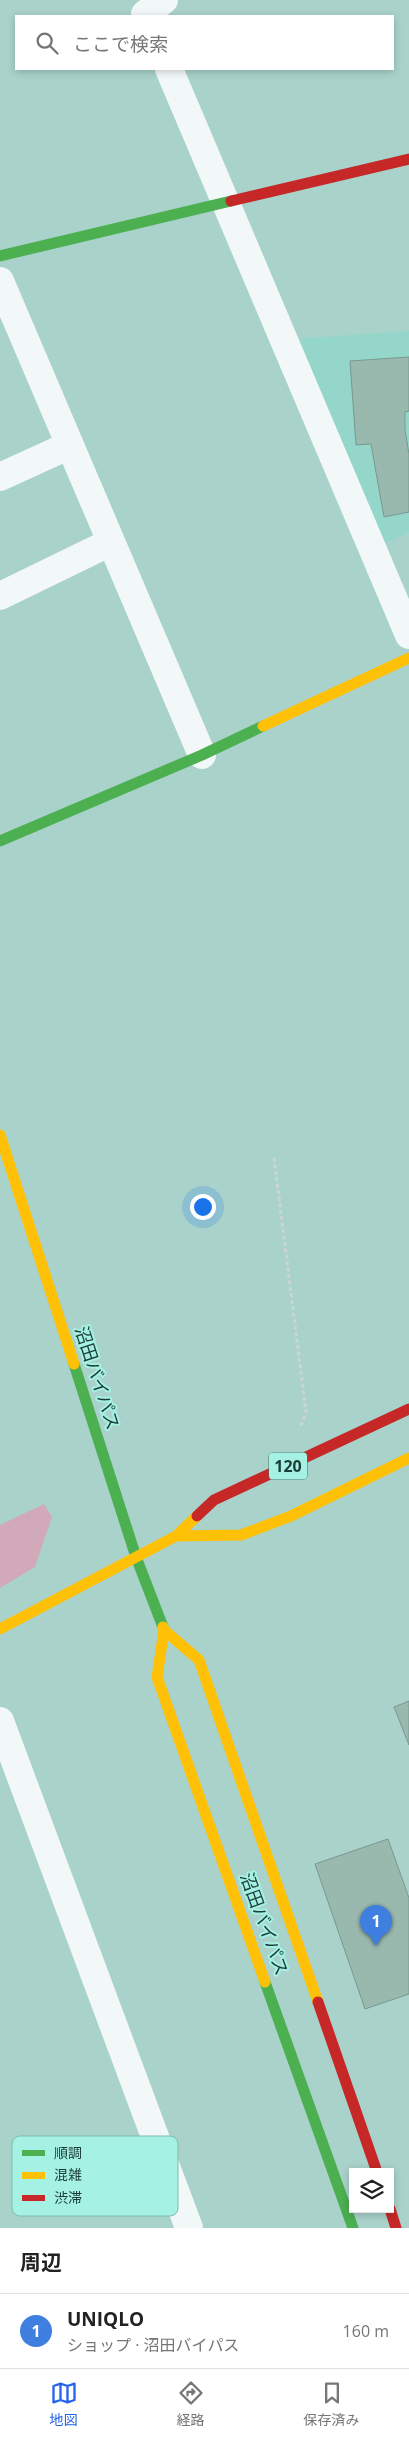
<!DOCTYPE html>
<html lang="ja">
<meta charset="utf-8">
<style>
:root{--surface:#fff;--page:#f2f2f2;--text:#222;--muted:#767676;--line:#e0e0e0;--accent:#2563eb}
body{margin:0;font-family:"Open Sans","Noto Sans JP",sans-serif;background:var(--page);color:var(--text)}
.controls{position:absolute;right:15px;bottom:15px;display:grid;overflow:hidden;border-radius:0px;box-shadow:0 2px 8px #0003}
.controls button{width:45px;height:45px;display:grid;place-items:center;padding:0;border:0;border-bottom:1px solid var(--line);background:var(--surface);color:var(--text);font:25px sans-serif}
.you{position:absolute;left:202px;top:1206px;width:18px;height:18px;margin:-12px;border:4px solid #fff;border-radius:50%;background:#1a73e8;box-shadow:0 0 0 8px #1a73e833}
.badge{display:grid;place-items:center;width:32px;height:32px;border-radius:50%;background:var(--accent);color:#fff;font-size:16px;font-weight:700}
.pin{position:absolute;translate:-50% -41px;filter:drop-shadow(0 1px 2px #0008)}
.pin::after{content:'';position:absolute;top:26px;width:18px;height:15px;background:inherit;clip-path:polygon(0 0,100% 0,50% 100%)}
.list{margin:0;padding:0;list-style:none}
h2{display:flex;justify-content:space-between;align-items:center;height:65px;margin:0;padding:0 20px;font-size:21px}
h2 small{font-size:16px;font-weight:400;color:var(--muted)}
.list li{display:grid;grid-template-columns:32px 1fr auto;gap:15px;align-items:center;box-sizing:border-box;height:75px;padding:0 20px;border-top:1px solid var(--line)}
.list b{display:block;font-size:19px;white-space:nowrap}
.list p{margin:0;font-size:16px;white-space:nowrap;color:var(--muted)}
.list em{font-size:16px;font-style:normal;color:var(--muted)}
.icon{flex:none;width:28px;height:28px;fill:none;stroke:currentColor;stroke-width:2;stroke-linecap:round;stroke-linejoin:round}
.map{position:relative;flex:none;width:409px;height:2228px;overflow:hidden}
.search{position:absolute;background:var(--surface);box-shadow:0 2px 8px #0003;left:15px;right:15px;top:15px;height:55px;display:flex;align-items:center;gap:12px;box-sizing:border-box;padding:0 18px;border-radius:0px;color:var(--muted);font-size:19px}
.sheet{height:140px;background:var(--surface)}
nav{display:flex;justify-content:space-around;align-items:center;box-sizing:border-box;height:70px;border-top:1px solid var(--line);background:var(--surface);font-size:14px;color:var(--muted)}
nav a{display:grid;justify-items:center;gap:2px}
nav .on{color:var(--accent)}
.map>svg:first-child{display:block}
.built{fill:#94d6ca}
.green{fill:#d2a9b8}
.building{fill:#99b8ae;stroke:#7a988f}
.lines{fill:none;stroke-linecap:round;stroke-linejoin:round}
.path{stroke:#c9d6d4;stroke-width:3;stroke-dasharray:4 2.5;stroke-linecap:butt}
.street{stroke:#f2f8f7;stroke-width:28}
.fast{stroke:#4caf50;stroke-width:11}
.slow{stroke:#ffc107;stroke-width:11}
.jam{stroke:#c62828;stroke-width:11}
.labels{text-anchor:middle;stroke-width:4;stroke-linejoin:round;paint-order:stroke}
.shield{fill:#a5f1e3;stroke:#45726a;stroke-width:1}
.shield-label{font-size:16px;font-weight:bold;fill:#1c3c36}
.street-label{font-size:18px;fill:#1c3c36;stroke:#a5f1e3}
.key{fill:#a5f1e3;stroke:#7cbbaf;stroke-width:1}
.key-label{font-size:14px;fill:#1c3c36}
</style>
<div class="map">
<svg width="409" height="2228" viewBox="0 0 409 2228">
<rect width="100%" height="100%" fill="#a9d2cb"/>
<!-- built -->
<path class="built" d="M409 331V532L382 545 295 339Z"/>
<!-- green -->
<path class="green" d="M44 1504 52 1517 35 1567 0 1588V1525Z"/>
<!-- building -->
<path class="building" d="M409 357V411L405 412V430L409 454V512L384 517 371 444 356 445 350 361Z
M409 1701V1745L394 1707Z
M388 1839 409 1898V1994L365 2009 315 1864Z"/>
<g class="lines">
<!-- path -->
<path class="path" d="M274 1158 306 1413 300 1427"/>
<!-- street -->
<path class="street" d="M146 16 145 14 164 0
M169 69 409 635
M0 281 202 755
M0 477 70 445
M0 596 111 542
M0 1721 189 2228"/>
<!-- fast -->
<path class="fast" d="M0 256 231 201
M0 841 202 755 263 726
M74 1364 136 1557 163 1627
M265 1982 353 2228"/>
<!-- slow -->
<path class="slow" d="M263 726 409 658
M0 1135 74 1364
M176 1536 241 1535 291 1516 409 1458
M163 1627 164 1630 157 1677 265 1982
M0 1629 176 1536 197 1516
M164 1630 199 1660 318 2002"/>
<!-- jam -->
<path class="jam" d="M231 201 409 159
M197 1516 214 1500 409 1409
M318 2002 377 2172
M390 2209 396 2228"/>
</g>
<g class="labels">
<!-- shield labels -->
<rect class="shield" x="269" y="1452.5" width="38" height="27" rx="4"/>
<g class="shield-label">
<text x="288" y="1472">120</text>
</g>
<!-- street labels -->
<g class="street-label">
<text transform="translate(97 1378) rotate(72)" y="6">沼田バイパス</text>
<text transform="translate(264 1924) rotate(70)" y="6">沼田バイパス</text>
</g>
</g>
<!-- legend -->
<rect x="12" y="2136" width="166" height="80" rx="8" class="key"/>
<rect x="22" y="2150" width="23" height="6" fill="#4caf50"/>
<rect x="22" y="2172" width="23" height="7" fill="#ffc107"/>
<rect x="22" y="2195" width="23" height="6" fill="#c62828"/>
<g class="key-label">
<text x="54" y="2158">順調</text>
<text x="54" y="2180">混雑</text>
<text x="54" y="2203">渋滞</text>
</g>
</svg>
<div class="controls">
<button><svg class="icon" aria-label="layers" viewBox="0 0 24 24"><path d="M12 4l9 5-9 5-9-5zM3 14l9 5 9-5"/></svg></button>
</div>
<div class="you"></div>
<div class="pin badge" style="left:376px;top:1946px;background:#3f7fe0">1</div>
<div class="search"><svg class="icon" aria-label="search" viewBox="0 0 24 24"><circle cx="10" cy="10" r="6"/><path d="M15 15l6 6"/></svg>ここで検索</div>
</div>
<section class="sheet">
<h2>周辺<small></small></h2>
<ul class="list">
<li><span class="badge" style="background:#3f7fe0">1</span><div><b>UNIQLO</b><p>ショップ · 沼田バイパス</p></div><em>160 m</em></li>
</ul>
</section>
<nav>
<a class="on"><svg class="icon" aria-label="map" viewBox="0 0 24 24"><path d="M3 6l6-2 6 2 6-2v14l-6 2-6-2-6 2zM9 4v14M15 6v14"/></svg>地図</a>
<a><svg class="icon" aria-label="directions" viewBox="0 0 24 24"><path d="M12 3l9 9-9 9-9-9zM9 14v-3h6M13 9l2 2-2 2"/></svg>経路</a>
<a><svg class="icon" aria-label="saved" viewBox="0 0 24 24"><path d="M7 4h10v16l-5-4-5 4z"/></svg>保存済み</a>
</nav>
